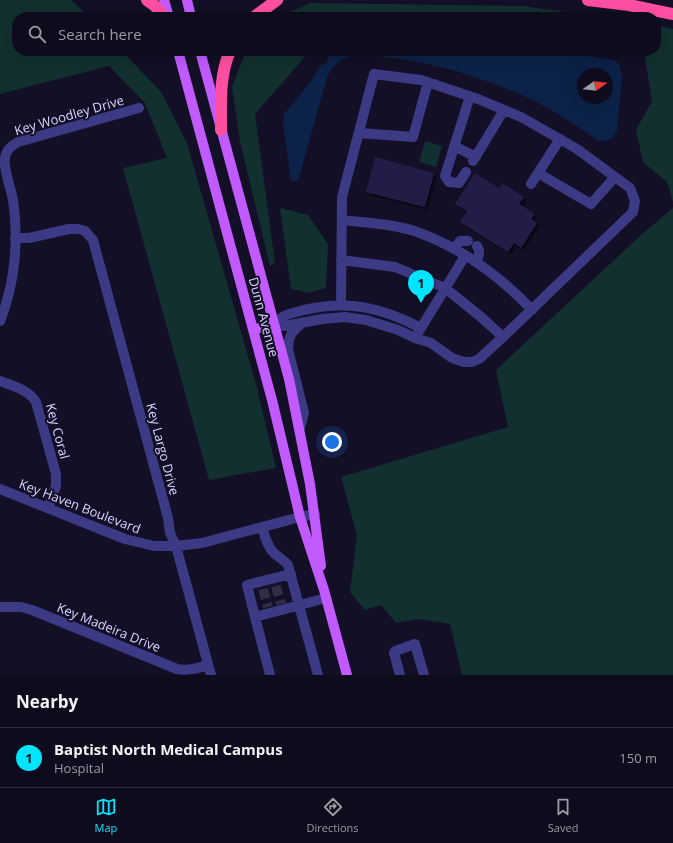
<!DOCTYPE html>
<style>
:root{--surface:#0e0b1c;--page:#1c1929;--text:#f1f3f6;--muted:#9b9ba3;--line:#2e2b3b;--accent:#00e5ff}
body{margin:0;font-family:"Open Sans",sans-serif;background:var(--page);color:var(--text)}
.compass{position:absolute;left:577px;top:68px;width:36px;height:36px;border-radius:50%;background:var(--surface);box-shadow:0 4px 16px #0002;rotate:76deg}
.you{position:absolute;left:332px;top:442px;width:14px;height:14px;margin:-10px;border:3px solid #fff;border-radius:50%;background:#1a73e8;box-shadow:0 0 0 6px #1a73e833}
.badge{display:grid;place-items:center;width:26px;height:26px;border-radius:50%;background:var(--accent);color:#111;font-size:13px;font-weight:700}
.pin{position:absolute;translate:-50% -33px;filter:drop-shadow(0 1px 2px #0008)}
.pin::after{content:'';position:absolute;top:21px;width:14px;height:12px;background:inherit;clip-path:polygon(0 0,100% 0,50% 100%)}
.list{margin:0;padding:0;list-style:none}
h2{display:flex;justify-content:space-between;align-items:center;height:52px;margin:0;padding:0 16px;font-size:17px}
h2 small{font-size:13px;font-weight:400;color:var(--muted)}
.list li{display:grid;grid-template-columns:26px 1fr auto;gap:12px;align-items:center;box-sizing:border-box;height:60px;padding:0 16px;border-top:1px solid var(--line)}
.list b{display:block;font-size:15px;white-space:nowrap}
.list p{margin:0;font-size:13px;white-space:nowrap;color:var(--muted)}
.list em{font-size:13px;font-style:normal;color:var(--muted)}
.icon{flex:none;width:22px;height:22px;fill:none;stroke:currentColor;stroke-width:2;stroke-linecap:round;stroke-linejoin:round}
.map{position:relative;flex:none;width:673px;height:675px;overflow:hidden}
.search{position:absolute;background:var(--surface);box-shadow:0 4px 16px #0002;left:12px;right:12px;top:12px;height:44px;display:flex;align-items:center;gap:10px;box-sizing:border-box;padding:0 14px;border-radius:16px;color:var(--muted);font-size:15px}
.sheet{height:112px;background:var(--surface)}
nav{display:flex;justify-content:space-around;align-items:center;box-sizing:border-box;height:56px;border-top:1px solid var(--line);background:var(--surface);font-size:11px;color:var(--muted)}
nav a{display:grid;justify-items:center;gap:2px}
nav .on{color:var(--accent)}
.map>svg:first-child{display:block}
.green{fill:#12302f}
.water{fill:#0c2248;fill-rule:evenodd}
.building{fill:#241b47;filter:url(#shadow)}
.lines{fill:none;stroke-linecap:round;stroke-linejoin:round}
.minor-tunnel{stroke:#312d47;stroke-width:10;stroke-dasharray:10 5;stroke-linecap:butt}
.minor{stroke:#3d3a85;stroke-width:10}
.major{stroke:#c25bff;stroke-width:10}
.highway{stroke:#ff4fa3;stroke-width:12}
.labels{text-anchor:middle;stroke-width:4;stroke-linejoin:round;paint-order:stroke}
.street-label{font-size:13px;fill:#d9d4ff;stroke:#130f26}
</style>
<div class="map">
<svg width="673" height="675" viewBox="0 0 673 675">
<defs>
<filter id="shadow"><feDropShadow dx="2.5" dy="2.5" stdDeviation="1" flood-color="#0009"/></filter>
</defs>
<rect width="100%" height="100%" fill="#130f26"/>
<!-- green -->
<path class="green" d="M0 0H71L90 17H17V51H122L161 92 187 143 256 384 276 468 209 480 123 168 167 158 145 103 109 66 0 94Z
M311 3 523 6 602 17H278Z
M656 25 673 29V202L667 182 643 162 636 130 652 101 644 51H656Z
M246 51H310L255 114 275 263 270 266 240 142 232 87Z
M425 141 442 146 436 167 419 162Z
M280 208 308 215 328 244 326 288 308 293 291 289Z
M673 208V675H462L450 624 419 619 396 623 381 605 365 610 350 592 357 535 341 477 508 427 496 370 641 235Z"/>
<!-- water -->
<path class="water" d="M333 51H536L574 54 614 60 619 64 622 77 617 131C612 139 609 141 599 141 582 130 565 118 548 108 500 82 428 59 373 56 365 56 354 54 346 58 337 61 332 69 327 77L299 178 297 181H291L283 123 284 114 312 80 319 67 326 62ZM583 74H607V98H583Z"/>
<!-- building -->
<path class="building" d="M375 157 434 173 425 207 366 192Z
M475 173 499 188 502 183 524 197 519 204 535 214 531 219 537 223 521 248 514 243 508 252 460 222 467 211 455 204Z"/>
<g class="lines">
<!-- minor-tunnel -->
<path class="minor-tunnel" d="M276 586 281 604
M263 589 268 607"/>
<!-- minor -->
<path class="minor" d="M359 133 413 137 428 82
M454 146 476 157
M473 161 504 110
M466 172 459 183 449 182 445 176 470 96
M538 173 591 204 614 178
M531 184 560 139
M342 220C367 223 396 224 420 233 462 249 501 277 532 310
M15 238H29L69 229H78L85 231 93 240 168 518 170 533 176 546 211 675
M454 249 460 241H468
M341 260 395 267 445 288 481 317 503 337
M476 262C479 257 481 252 477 246
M0 321C15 284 19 239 13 200 11 188 3 169 5 158 6 150 11 146 18 142L139 108
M274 324 285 326 322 319 345 317 366 320 398 330 415 338 431 343 452 358 464 362H472L479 359 503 337 633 212 635 201 630 188 577 149 521 117 478 99 421 80 374 74 342 197 341 305
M274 324C284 313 291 314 304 310 348 300 381 307 421 328
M418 333 465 256
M0 381C13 386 29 390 36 402L56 474V486L48 508
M300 428 304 413 288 349C288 337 292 331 301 324
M0 489 125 539 154 546H176L202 543 300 517 315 514
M262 527C265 536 267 547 275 554 280 558 284 560 288 565L318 675
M0 607H21L32 610 177 669C188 671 197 668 208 665
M255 617 247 585 291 574
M270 675 255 617 326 598
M400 675 394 653 395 651 415 644 424 675"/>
<!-- major -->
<path class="major" d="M164 0 169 17
M187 0 191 17
M178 51 272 400 300 517 324 590 347 675
M200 51 289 379 310 484 321 566
M253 330 274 324"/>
<!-- highway -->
<path class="highway" d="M147 0 154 5 165 17
M588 0 629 5 673 14
M254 17 277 0
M221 130C221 103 219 76 230 51"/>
</g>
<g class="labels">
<!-- street labels -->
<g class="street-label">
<text transform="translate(69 115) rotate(-16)" y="5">Key Woodley Drive</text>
<text transform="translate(264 317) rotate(75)" y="5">Dunn Avenue</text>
<text transform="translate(58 431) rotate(75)" y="5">Key Coral</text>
<text transform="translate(163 449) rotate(75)" y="5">Key Largo Drive</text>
<text transform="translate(80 506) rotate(21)" y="5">Key Haven Boulevard</text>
<text transform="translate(109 627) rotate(22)" y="5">Key Madeira Drive</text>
</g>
</g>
</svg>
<svg class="compass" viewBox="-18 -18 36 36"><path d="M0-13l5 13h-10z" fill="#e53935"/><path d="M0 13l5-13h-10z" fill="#9b9ba3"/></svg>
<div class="you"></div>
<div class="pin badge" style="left:421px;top:303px">1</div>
<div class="search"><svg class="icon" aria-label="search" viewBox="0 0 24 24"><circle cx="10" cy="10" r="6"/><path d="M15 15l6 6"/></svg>Search here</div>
</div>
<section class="sheet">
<h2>Nearby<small></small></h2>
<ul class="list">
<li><span class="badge">1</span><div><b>Baptist North Medical Campus</b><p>Hospital</p></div><em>150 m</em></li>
</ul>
</section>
<nav>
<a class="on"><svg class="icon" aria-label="map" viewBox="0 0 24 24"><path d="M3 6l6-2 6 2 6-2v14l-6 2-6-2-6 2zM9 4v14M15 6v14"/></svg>Map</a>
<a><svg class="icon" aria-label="directions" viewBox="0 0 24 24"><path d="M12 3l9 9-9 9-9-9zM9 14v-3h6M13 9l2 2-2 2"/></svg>Directions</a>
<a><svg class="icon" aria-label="saved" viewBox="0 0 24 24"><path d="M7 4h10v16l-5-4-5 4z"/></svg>Saved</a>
</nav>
